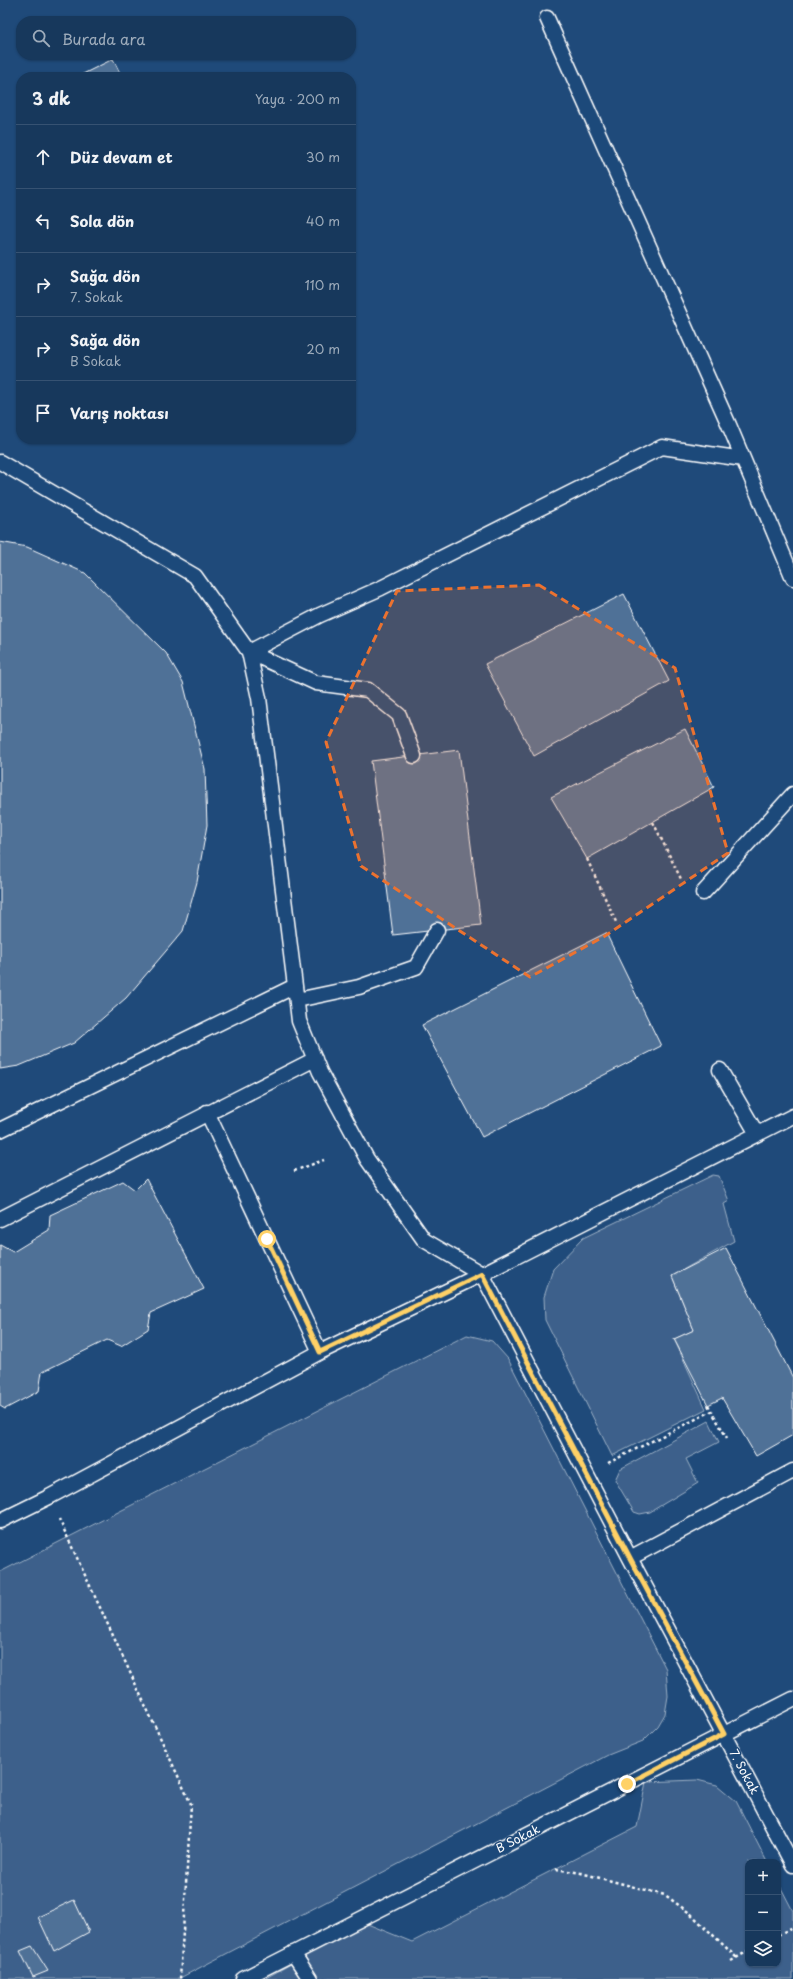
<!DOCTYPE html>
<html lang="tr">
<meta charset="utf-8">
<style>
:root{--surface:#17385c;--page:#244365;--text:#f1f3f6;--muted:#9eacbb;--line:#365272}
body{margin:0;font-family:"Playpen Sans",sans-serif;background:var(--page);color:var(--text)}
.controls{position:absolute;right:12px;bottom:12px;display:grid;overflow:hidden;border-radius:8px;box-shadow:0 1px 3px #0004}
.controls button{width:36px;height:36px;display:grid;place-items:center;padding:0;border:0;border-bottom:1px solid var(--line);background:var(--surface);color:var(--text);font:20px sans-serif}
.stop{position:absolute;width:12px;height:12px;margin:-9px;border:3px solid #ffd166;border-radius:50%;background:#fff}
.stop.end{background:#ffd166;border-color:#fff;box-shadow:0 1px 4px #0008}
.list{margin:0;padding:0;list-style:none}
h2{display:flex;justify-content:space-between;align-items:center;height:52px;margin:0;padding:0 16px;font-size:17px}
h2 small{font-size:13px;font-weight:400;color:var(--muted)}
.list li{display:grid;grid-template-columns:26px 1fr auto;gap:12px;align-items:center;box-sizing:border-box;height:64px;padding:0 16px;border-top:1px solid var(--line)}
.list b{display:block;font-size:15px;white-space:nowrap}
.list p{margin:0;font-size:13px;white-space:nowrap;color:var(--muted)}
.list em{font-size:13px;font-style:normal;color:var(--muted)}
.icon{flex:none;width:22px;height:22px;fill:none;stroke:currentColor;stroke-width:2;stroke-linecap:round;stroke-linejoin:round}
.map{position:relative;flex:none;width:793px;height:1979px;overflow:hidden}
.search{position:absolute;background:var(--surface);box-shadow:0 1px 3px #0004;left:16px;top:16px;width:340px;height:44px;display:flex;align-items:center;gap:10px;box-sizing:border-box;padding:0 14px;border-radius:16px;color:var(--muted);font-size:15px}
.panel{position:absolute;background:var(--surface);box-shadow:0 1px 3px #0004;left:16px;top:72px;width:340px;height:372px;border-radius:16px}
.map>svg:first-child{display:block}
.green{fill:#3c618b;stroke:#9eb0c5}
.building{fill:#507197;stroke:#fff}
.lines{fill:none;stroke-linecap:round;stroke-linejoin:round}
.lane-casing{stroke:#fff;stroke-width:17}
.path{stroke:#fff;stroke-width:2.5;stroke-dasharray:3 3;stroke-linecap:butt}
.lane{stroke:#1f4a7a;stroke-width:14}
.route{stroke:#ffd166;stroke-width:5}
.marked{fill:#eb7230;fill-opacity:0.2;stroke:#eb7230;stroke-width:3;stroke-dasharray:8 5;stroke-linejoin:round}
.labels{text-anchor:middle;stroke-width:3;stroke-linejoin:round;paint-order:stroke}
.street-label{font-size:12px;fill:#fff;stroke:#1f4a7a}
</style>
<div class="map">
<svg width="793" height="1979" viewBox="0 0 793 1979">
<rect width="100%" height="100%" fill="#1f4a7a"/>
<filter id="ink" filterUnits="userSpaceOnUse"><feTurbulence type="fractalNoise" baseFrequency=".025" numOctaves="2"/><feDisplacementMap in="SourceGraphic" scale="8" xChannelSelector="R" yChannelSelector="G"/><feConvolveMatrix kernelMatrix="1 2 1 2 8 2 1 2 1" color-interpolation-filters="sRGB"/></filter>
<g filter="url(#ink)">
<!-- green -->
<path class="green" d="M713 1175 719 1176 729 1201 724 1204 734 1241 672 1276 694 1330 674 1339 706 1409 612 1456 545 1320 544 1297 553 1269 583 1238Z
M467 1335 492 1341 508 1359 666 1669 668 1696 665 1714 658 1726 643 1741 608 1755 178 1979H0V1572Z
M709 1421 719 1442 686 1459 698 1483 650 1512 640 1514 634 1512 615 1480 620 1469Z
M697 1780 717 1785 736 1801 767 1862H748V1964H778V1882L793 1911V1979H264L365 1923 412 1942 637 1827 646 1782Z"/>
<!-- building -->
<path class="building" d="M113 59 122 77H77Z
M0 542 27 547 85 573 166 653 183 682 205 769 207 825 197 882 183 931 126 998 74 1043 19 1066 0 1069Z
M624 594 669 681 534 756 485 664Z
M685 729 714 787 587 859 551 797Z
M459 750 481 925 393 935 371 761Z
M606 933 661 1046 482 1137 422 1025Z
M146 1179 204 1289 151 1313 148 1329 121 1346 107 1340 42 1372 39 1391 5 1409 0 1406V1245L13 1252 49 1230 50 1215 123 1181 135 1190Z
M726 1248 793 1378V1435L756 1456 722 1398 708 1405 674 1339 694 1330 672 1276Z
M74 1900 89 1932 54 1951 38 1917Z
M32 1946 48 1971 33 1977 20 1951Z"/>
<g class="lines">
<defs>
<path id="lane" d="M547 18 729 425 793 578
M0 462 195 576 249 652 316 683 368 690 399 715 414 756
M703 893 793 794
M295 986 299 1021 320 1072 367 1159 424 1240 482 1274 630 1558 793 1865
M297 1000 359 987 416 967 437 930
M720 1070 757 1134
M207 1112 320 1352
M0 1130 295 986 259 698 249 652 320 615 381 588 662 447 743 459
M0 1219 315 1059
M0 1521 49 1497 320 1352 482 1274 793 1116
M630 1558 793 1471
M293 1953 310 1979
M243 1979 793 1699"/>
</defs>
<!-- lane casing -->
<use href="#lane" class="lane-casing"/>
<!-- path -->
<path class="path" d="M653 822 682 881
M587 859 617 924
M294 1171 324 1160
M708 1405 727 1438
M608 1463 712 1411
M59 1519 191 1804 180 1979
M556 1869 581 1873 665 1895 691 1914 737 1958
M778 1935 793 1927
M731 1961 748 1951"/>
<!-- lane -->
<use href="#lane" class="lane"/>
</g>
</g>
<g class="lines" filter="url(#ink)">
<!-- route -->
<path class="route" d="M267 1239 320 1352 482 1274 630 1558 724 1734 627 1784"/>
</g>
<!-- marked area -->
<path class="marked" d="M539 585 675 668 728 853 605 936 530 977 361 866 326 742 397 591Z"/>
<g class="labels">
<!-- street labels -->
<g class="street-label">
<text transform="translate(744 1772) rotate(62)" y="4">7. Sokak</text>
<text transform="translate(518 1839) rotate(-27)" y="4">B Sokak</text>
</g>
</g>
</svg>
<div class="controls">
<button>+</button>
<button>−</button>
<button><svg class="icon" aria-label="layers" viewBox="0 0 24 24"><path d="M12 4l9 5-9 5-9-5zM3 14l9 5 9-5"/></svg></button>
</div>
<div class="stop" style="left:267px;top:1239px"></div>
<div class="stop end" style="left:627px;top:1784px"></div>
<div class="search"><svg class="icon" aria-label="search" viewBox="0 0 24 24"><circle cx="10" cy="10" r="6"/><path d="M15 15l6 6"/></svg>Burada ara</div>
<section class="panel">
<h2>3 dk<small>Yaya · 200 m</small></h2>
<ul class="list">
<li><svg class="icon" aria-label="ahead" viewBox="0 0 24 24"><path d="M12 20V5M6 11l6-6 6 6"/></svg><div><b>Düz devam et</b></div><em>30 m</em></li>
<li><svg class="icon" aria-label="left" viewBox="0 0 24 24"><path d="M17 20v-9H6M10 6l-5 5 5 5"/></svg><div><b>Sola dön</b></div><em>40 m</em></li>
<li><svg class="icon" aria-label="right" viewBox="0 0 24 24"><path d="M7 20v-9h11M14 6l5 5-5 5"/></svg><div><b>Sağa dön</b><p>7. Sokak</p></div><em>110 m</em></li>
<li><svg class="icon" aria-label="right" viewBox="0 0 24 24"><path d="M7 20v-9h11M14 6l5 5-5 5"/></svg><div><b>Sağa dön</b><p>B Sokak</p></div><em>20 m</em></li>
<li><svg class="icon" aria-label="arrive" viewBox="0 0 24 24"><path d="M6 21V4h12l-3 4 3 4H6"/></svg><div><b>Varış noktası</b></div></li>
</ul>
</section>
</div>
